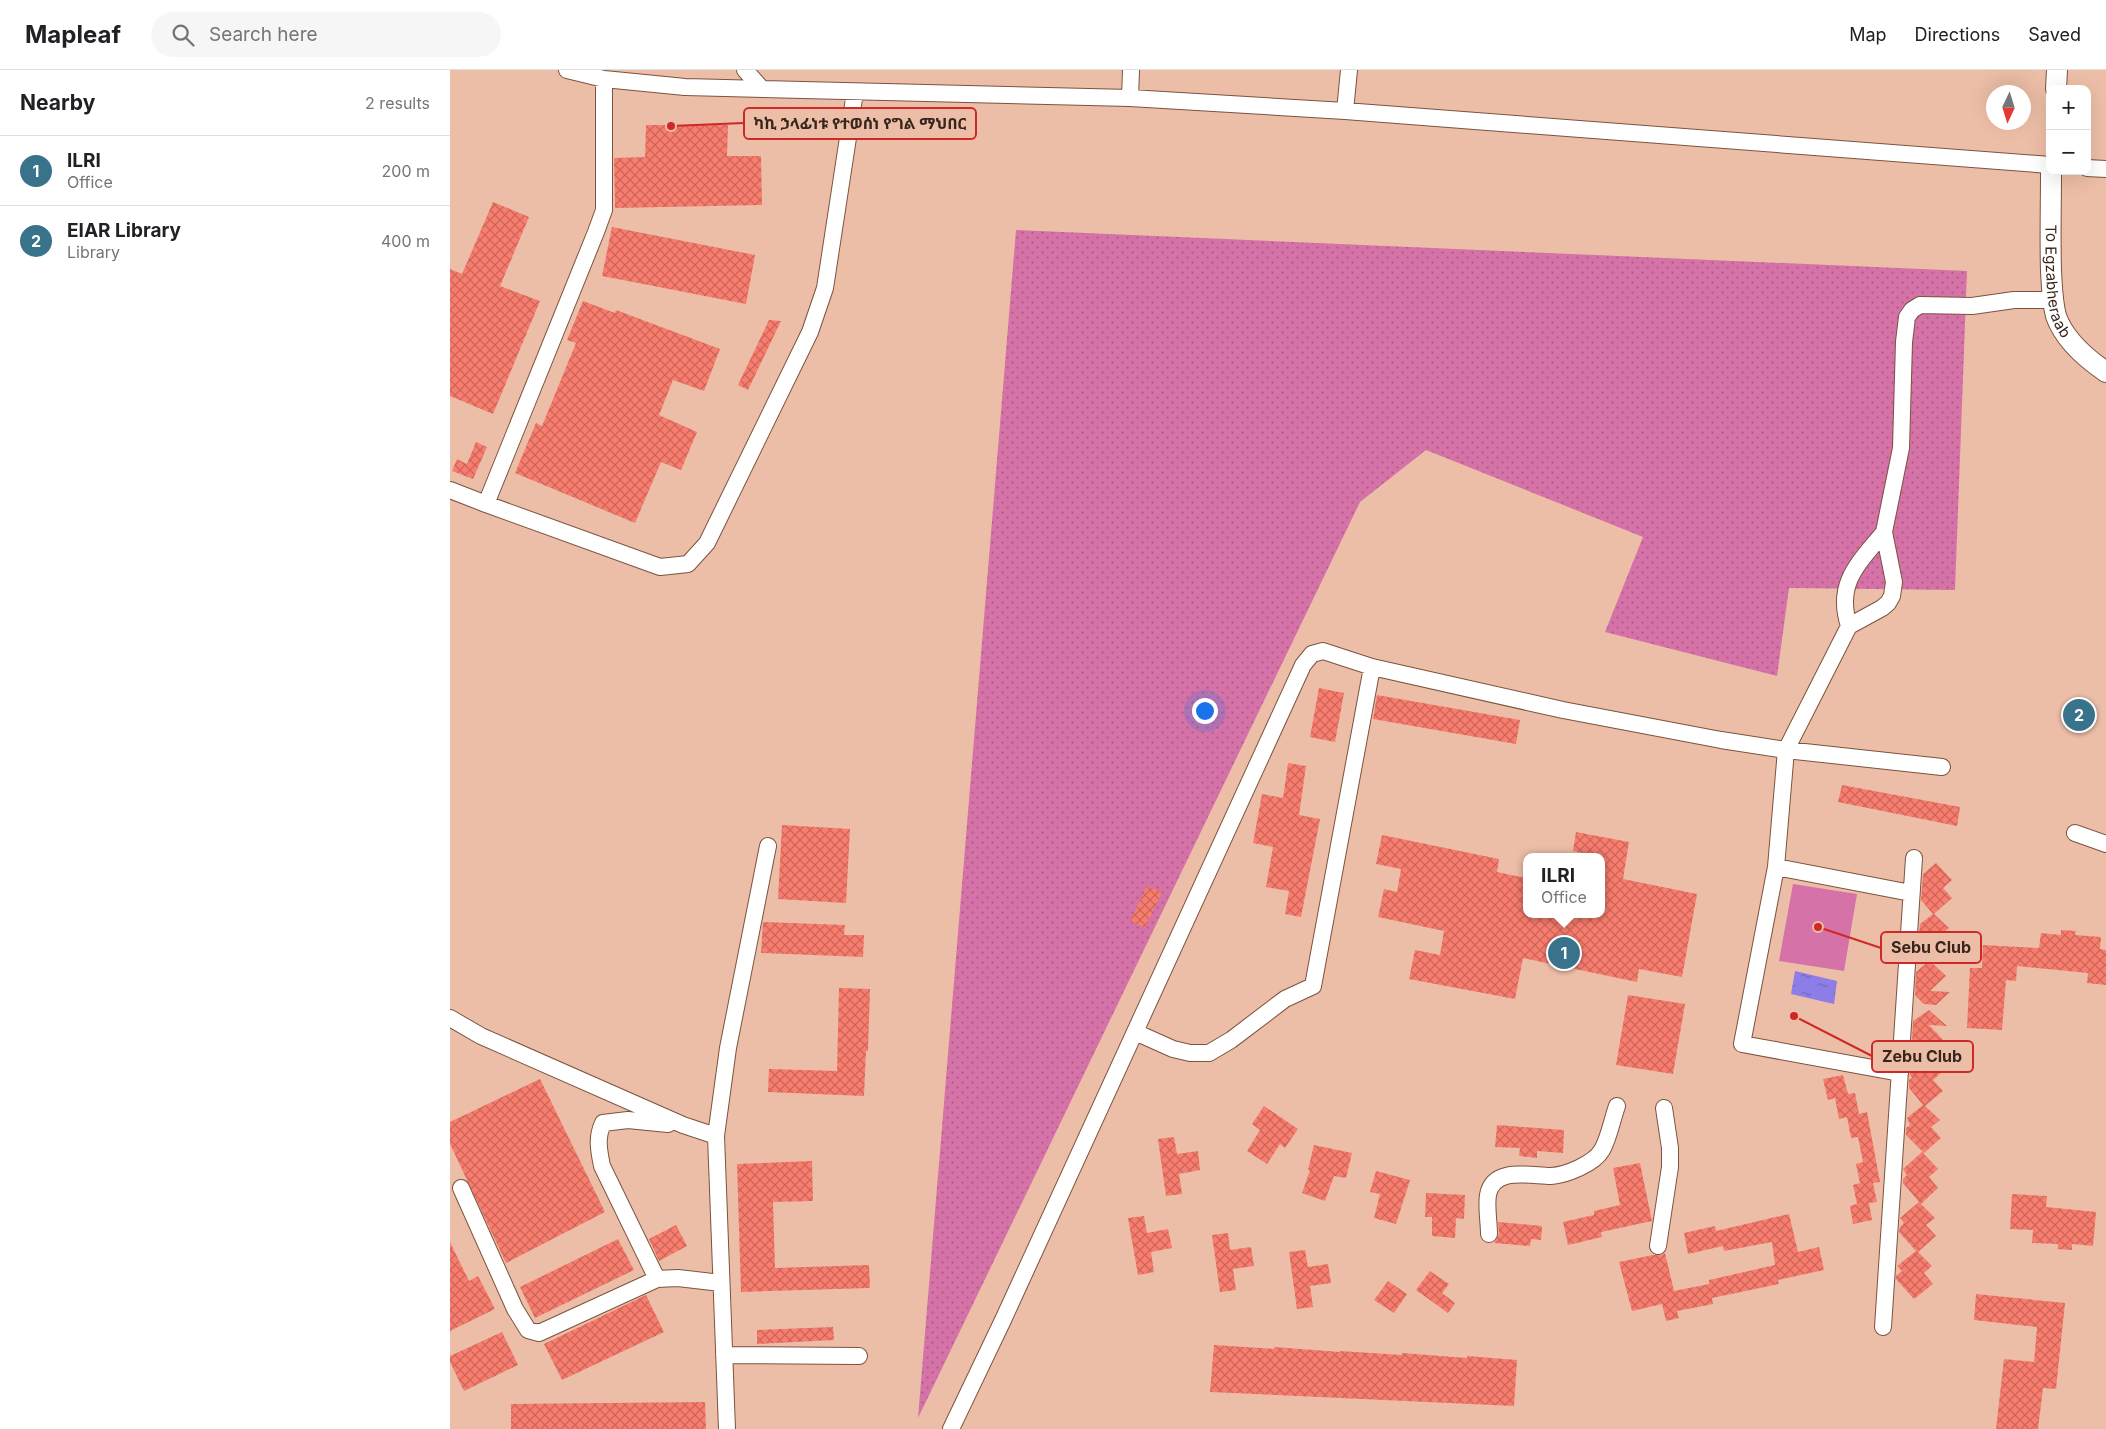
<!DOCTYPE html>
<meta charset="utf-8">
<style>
:root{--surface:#fff;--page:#f6f6f6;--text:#202124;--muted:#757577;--line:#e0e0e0;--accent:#38738b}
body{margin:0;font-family:Inter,"Noto Sans Ethiopic",sans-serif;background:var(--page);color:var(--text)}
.controls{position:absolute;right:15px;top:15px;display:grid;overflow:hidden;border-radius:10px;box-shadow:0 5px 20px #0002}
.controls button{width:45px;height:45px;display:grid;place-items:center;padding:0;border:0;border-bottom:1px solid var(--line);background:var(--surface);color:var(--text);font:25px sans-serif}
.compass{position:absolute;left:1536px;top:15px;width:45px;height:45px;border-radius:50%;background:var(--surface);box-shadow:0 5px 20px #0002;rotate:184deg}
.you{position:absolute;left:754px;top:640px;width:18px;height:18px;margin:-12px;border:4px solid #fff;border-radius:50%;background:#1a73e8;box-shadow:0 0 0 8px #1a73e833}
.badge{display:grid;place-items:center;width:32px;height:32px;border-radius:50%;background:var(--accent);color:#fff;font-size:16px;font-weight:700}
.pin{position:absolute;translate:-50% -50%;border:2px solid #fff;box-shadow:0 1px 5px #0006}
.popup{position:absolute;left:1073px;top:783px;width:82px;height:65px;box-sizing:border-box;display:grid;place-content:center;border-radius:10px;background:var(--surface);filter:drop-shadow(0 1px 4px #0005);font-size:16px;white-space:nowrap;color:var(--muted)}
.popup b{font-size:19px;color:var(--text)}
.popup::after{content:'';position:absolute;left:50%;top:100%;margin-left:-10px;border:10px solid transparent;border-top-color:var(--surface)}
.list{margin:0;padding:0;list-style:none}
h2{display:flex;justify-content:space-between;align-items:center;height:65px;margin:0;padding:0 20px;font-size:21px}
h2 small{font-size:16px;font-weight:400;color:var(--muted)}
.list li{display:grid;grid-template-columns:32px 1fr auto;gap:15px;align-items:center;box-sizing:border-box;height:70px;padding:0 20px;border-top:1px solid var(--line)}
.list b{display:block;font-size:19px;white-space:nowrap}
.list p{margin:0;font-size:16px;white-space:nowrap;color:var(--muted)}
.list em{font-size:16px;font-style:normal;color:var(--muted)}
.icon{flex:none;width:28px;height:28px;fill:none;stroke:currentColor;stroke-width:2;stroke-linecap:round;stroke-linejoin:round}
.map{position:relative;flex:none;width:1656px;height:1359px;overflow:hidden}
header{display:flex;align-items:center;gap:30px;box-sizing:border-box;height:70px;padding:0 25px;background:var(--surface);border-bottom:1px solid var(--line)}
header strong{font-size:24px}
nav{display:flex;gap:28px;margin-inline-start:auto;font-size:18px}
.search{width:350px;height:45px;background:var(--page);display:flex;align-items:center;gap:12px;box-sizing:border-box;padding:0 18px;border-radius:28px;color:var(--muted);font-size:19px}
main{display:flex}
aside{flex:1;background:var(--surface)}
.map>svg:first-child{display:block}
.grass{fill:url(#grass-dots)}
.pitch{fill:#d572a7}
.water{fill:url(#water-ripples)}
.building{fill:url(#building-cross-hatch)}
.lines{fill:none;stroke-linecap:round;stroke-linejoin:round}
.minor-casing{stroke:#7b533e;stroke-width:18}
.major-casing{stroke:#7b533e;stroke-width:22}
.minor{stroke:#fff;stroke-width:16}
.major{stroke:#fff;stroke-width:20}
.labels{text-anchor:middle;stroke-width:4;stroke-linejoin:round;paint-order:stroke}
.street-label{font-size:15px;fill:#38261d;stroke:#edbea7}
.leader{fill:none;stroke:#ce2827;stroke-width:2}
.callout-dot{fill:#ce2827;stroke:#edbea7;stroke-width:2}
.callout{fill:#edbea7;stroke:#ce2827;stroke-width:2}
.callout-label{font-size:16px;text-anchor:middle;font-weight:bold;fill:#38261d}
</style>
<header>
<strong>Mapleaf</strong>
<div class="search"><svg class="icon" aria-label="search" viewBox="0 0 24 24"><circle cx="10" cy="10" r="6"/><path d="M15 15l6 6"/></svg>Search here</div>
<nav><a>Map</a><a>Directions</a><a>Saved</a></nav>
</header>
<main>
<aside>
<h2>Nearby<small>2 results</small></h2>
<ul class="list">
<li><span class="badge">1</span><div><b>ILRI</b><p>Office</p></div><em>200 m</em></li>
<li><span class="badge">2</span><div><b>EIAR Library</b><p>Library</p></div><em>400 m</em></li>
</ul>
</aside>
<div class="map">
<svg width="1656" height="1359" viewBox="0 0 1656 1359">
<defs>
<pattern id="grass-dots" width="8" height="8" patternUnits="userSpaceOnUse" patternTransform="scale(1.25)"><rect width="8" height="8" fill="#d572a7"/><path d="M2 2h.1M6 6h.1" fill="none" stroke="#ae5d87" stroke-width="1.8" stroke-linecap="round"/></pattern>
<pattern id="water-ripples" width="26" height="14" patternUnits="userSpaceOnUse" patternTransform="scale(1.25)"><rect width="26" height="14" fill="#8d7de7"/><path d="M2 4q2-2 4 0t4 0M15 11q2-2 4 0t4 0" fill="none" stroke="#7466bb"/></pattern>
<pattern id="building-cross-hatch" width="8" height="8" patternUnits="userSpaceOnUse" patternTransform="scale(1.25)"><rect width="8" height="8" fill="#f97d6e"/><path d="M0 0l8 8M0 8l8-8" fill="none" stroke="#cb665a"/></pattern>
</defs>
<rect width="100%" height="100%" fill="#edbea7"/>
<!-- grass -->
<path class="grass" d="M566 160 1517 201 1505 520 1339 518 1327 606 1155 562 1193 467 976 380 910 432 468 1348Z"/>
<!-- pitch -->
<path class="pitch" d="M1343 814 1407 824 1394 901 1329 891Z"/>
<!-- water -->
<path class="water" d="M1345 901 1387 911 1384 934 1341 924Z"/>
<!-- building -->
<path class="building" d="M196 55H278L277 86H311L312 135 165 138 164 88 195 87Z
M43 132 79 147 50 216 90 231 43 344 0 326V199L12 204Z
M162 157 305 185 296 234 152 206Z
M133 231 165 243 166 240 270 279 254 321 223 310 209 345 247 362 231 400 211 392 185 453 65 403 86 353 92 356 126 273 117 270Z
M319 250 331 251 298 320 288 315Z
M26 372 37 377 23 409 2 401 7 389 17 394Z
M869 618 894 623 885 672 860 667Z
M927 625 1070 650 1066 674 923 649Z
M838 693 856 696 849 745 870 749 851 847 835 844 839 821 816 817 823 777 803 773 812 724 833 728Z
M1392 715 1510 737 1507 756 1388 732Z
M332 755 400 759 396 833 328 829Z
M1126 762 1179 772 1173 809 1247 824 1232 907 1189 899 1187 912 1073 888 1065 929 959 909 965 880 990 885 994 861 928 847 934 819 947 822 951 799 926 794 932 765 1049 789 1047 802 1076 808V844H1152V787L1123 781Z
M1486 793 1502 810 1493 818 1502 828 1484 844 1499 858 1490 865 1500 876 1481 892 1496 906 1480 921 1500 922 1486 935 1474 934 1465 925 1466 902 1479 891 1468 877 1470 854 1483 844 1471 830 1473 804Z
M697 816 712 822 695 858 680 851Z
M313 852 395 855 394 865H414L413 887 311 883Z
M1611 860 1626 861 1625 865 1651 867 1650 879 1656 880V915L1637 913 1638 903 1567 896 1566 911 1556 910 1552 960 1517 958 1520 898H1532L1533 875 1589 878 1591 863 1611 865Z
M389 918 420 919 418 981H416L414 1026 318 1022 319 999 387 1001Z
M1178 925 1235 934 1223 1004 1166 995Z
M1479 940 1497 956 1479 955 1495 972 1477 988 1492 1002 1483 1010 1493 1021 1475 1036 1490 1050 1481 1057 1491 1068 1474 1083 1456 1065V1058L1460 1055 1457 1048 1473 1035 1459 1018V1010L1462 1008 1460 1005V1000L1475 986 1462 971 1463 951Z
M1393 1005 1398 1024 1405 1023 1409 1044 1417 1042 1430 1112 1423 1113 1427 1132 1419 1133 1422 1150 1403 1154 1400 1136 1407 1134 1403 1115 1410 1113 1406 1094 1413 1092 1408 1067 1401 1068 1397 1047 1389 1049 1385 1028 1378 1030 1373 1009Z
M90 1009 155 1142 56 1193 0 1074V1052Z
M814 1036 848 1059 835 1078 830 1074 817 1094 797 1081 810 1060 802 1054Z
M1047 1055 1114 1060 1113 1083 1087 1081V1088L1069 1086 1070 1078 1045 1077Z
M724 1067 727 1084 748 1081 750 1100 729 1104 732 1124 716 1126 708 1069Z
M864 1075 902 1083 896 1108 884 1106 875 1131 852 1123 860 1100H858Z
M1472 1082 1488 1099 1479 1107 1488 1118 1471 1134 1485 1148 1476 1155 1486 1166 1468 1182 1482 1196 1474 1203 1483 1214 1464 1229 1446 1209V1206L1452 1201 1447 1196 1466 1181 1449 1162 1450 1157 1454 1153 1450 1148 1469 1132 1453 1113V1109L1457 1105 1453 1099Z
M362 1091 363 1131 323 1132 325 1198 419 1195 420 1218 291 1222 287 1094Z
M1190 1093 1202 1151 1151 1162 1152 1167 1118 1175 1113 1152 1144 1145V1141L1170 1135 1163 1098Z
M926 1101 960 1110 946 1154 924 1148 930 1124 920 1122Z
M976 1123 1015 1125 1014 1149 1006 1148 1005 1168 982 1166V1147H975Z
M1562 1124 1597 1126 1596 1137 1646 1142 1643 1176 1622 1174V1180L1608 1179V1174L1582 1173 1583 1160 1560 1159Z
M1339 1144 1348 1182 1369 1177 1374 1200 1328 1210 1329 1214 1262 1228 1263 1234 1227 1241 1229 1248 1216 1251 1212 1234 1182 1241 1169 1192 1203 1185H1211L1215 1183 1224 1221 1259 1214V1210L1325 1195 1322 1172 1274 1181 1273 1176 1238 1184 1234 1163 1265 1156 1266 1161Z
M694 1146 697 1163 718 1159 722 1178 701 1182 704 1202 688 1205 678 1148Z
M1048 1152 1092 1156 1091 1170 1081 1169 1080 1176 1044 1173 1049 1164Z
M226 1155 237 1176 209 1191 199 1169Z
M778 1163 780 1180 801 1177 804 1196 783 1199 786 1220 770 1222 762 1165Z
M168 1169 184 1200 85 1248 70 1217Z
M0 1172 19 1211 28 1206 45 1239 0 1261Z
M855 1180 858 1197 878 1194 881 1213 860 1216 863 1237 847 1239 839 1182Z
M980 1201 999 1214 992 1223 1005 1233 998 1243 966 1220Z
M938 1211 957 1224 944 1243 924 1230Z
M1526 1224 1615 1233 1606 1319 1593 1318 1588 1359H1546L1554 1289 1584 1292 1587 1257 1524 1250Z
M196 1225 214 1262 112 1310 94 1274Z
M383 1257 384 1270 307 1274V1260Z
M52 1262 68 1295 14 1321 0 1292V1286Z
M764 1275 824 1279V1277L890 1282V1281L952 1285V1283L1017 1288V1286L1067 1290 1064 1336 760 1322Z
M255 1332 256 1359H61V1334Z"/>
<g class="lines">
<defs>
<path id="minor" d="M117 0 154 9 235 17 680 28 895 41 1600 95
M295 0 312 19
M680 28 681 0
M895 41 899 0
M1637 98 1656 99
M0 420 36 434 146 162 154 140V9
M36 434 210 497 238 494 257 473 360 262 375 218 405 22
M1399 556C1385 513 1409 493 1434 462
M1492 697 1336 680 1399 556 1432 538 1438 533 1442 526 1444 512 1434 462 1451 378 1454 272 1457 247 1462 240 1470 235 1522 236 1564 230H1603
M1625 763 1656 774
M1326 797 1461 823
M0 948 31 966 233 1055 266 1066 277 1359
M685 962 723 979 740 983H759L781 970 835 929 863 916 922 597
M266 1066 278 978 318 776
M11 1118 65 1239 78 1260 89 1263 207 1209 228 1208 271 1213
M1039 1164C1039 1152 1036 1137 1038 1125 1043 1096 1081 1106 1101 1106 1116 1105 1144 1094 1152 1080 1159 1068 1162 1050 1167 1036
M1208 1176 1220 1097V1078L1214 1038
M207 1209 152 1096C149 1081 146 1068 153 1053L178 1050 218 1054
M1433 1257 1464 788
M274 1285 409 1286
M501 1359 553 1250 853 595 862 584 873 581 922 597 1113 640 1271 670 1336 680 1326 797 1292 974 1450 1003"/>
<g id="major">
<path d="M1606 19 1607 0"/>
<path id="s1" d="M1601 101C1601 134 1600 168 1601 201 1602 216 1602 231 1606 246 1614 269 1637 289 1656 302"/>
</g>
</defs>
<!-- minor casing -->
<use href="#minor" class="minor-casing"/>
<!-- major casing -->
<use href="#major" class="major-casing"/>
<!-- minor -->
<use href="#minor" class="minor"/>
<!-- major -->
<use href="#major" class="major"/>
</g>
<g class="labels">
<!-- street labels -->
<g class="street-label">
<text dy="5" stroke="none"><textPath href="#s1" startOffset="111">To Egzabheraab</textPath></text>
</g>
</g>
<!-- callouts -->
<path class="leader" d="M221 56L294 53M1368 857L1431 878M1344 946L1422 986"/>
<g class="callout-dot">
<circle cx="221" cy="56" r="5"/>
<circle cx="1368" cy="857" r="5"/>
<circle cx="1344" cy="946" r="5"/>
</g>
<g class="callout">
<rect x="294" y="38" width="232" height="31" rx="5"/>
<rect x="1431" y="862" width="100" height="31" rx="5"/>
<rect x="1422" y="971" width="101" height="31" rx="5"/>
</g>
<g class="callout-label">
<text x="410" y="59">ካኪ ኃላፊነቱ የተወሰነ የግል ማህበር</text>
<text x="1481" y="883">Sebu Club</text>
<text x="1472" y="992">Zebu Club</text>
</g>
</svg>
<div class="controls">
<button>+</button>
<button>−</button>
</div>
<svg class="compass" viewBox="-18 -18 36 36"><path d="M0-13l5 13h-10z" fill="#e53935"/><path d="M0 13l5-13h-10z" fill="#757577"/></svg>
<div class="you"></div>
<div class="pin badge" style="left:1114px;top:883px">1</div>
<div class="popup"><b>ILRI</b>Office</div>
<div class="pin badge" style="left:1629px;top:645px">2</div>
</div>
</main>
